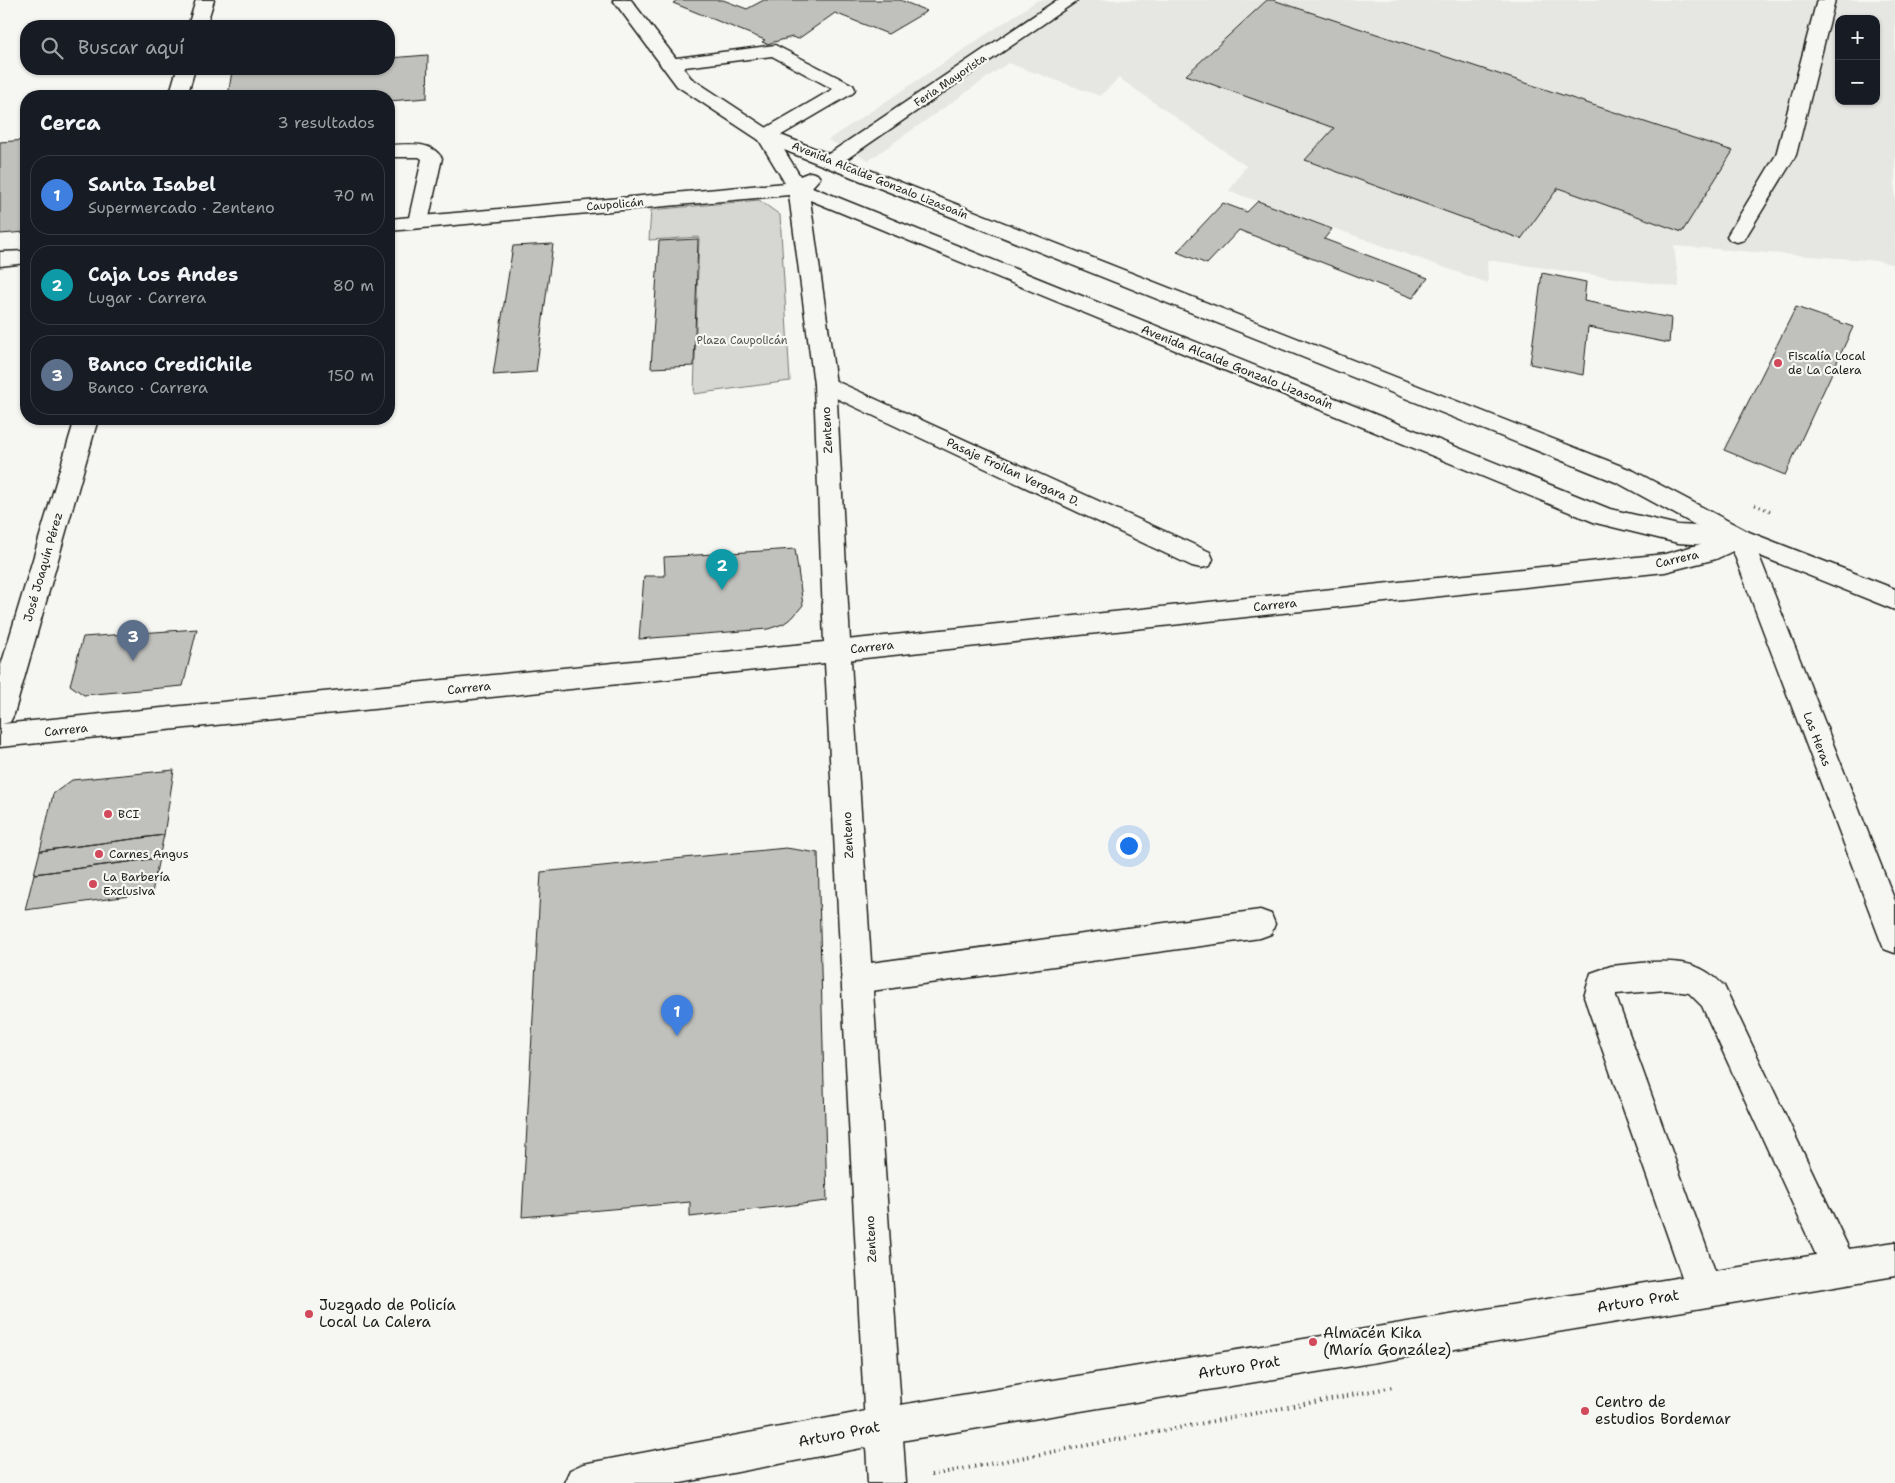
<!DOCTYPE html>
<html lang="es">
<meta charset="utf-8">
<style>
:root{--surface:#171b24;--page:#20242c;--text:#f1f3f6;--muted:#9ea1a6;--line:#363941;--accent:#0f766e}
body{margin:0;font-family:"Shantell Sans",sans-serif;background:var(--page);color:var(--text)}
.controls{position:absolute;right:15px;top:15px;display:grid;overflow:hidden;border-radius:10px;box-shadow:0 1px 4px #0004}
.controls button{width:45px;height:45px;display:grid;place-items:center;padding:0;border:0;border-bottom:1px solid var(--line);background:var(--surface);color:var(--text);font:25px sans-serif}
.you{position:absolute;left:1128px;top:845px;width:18px;height:18px;margin:-12px;border:4px solid #fff;border-radius:50%;background:#1a73e8;box-shadow:0 0 0 8px #1a73e833}
.badge{display:grid;place-items:center;width:32px;height:32px;border-radius:50%;background:var(--accent);color:#fff;font-size:16px;font-weight:700}
.pin{position:absolute;translate:-50% -41px;filter:drop-shadow(0 1px 2px #0008)}
.pin::after{content:'';position:absolute;top:26px;width:18px;height:15px;background:inherit;clip-path:polygon(0 0,100% 0,50% 100%)}
.list{margin:0;padding:0;list-style:none}
h2{display:flex;justify-content:space-between;align-items:center;height:65px;margin:0;padding:0 20px;font-size:21px}
h2 small{font-size:16px;font-weight:400;color:var(--muted)}
.list li{display:grid;grid-template-columns:32px 1fr auto;gap:15px;align-items:center;box-sizing:border-box;height:80px;margin:0 10px 10px;padding:0 10px;border:1px solid var(--line);border-radius:20px}
.list b{display:block;font-size:19px;white-space:nowrap}
.list p{margin:0;font-size:16px;white-space:nowrap;color:var(--muted)}
.list em{font-size:16px;font-style:normal;color:var(--muted)}
.icon{flex:none;width:28px;height:28px;fill:none;stroke:currentColor;stroke-width:2;stroke-linecap:round;stroke-linejoin:round}
.map{position:relative;flex:none;width:1895px;height:1483px;overflow:hidden}
.search{position:absolute;background:var(--surface);box-shadow:0 1px 4px #0004;left:20px;top:20px;width:375px;height:55px;display:flex;align-items:center;gap:12px;box-sizing:border-box;padding:0 18px;border-radius:20px;color:var(--muted);font-size:19px}
.panel{position:absolute;background:var(--surface);box-shadow:0 1px 4px #0004;left:20px;top:90px;width:375px;height:335px;border-radius:20px}
.map>svg:first-child{display:block}
.built{fill:#e6e6e2;fill-rule:evenodd}
.green{fill:#d6d6d2;stroke:#797977}
.building{fill:#c0c0bd;stroke:#1c1c1c}
.lines{fill:none;stroke-linecap:round;stroke-linejoin:round}
.minor-casing{stroke:#1c1c1c;stroke-width:3}
.major-casing{stroke:#1c1c1c;stroke-width:3}
.path-far1{stroke:#1c1c1c;stroke-width:3;stroke-dasharray:1 4;stroke-linecap:butt}
.path{stroke:#1c1c1c;stroke-width:4;stroke-dasharray:1 4.5;stroke-linecap:butt}
.minor{fill:#f6f6f2;fill-rule:evenodd}
.major{fill:#f6f6f2;fill-rule:evenodd}
.poi-dot{fill:#d1495b;stroke:#f6f6f2;stroke-width:2}
.labels{text-anchor:middle;stroke-width:4.5;stroke-linejoin:round;paint-order:stroke}
.far-street-label{font-size:11px;fill:#1c1c1c;stroke:#f6f6f2}
.far-park-label{font-size:11px;fill:#545453;stroke:#f6f6f2}
.poi-label{font-size:12px;fill:#1c1c1c;stroke:#f6f6f2;text-anchor:start}
.street-label{font-size:12px;fill:#1c1c1c;stroke:#f6f6f2}
.near-street-label{font-size:15px;fill:#1c1c1c;stroke:#f6f6f2}
.near-poi-label{font-size:15px;fill:#1c1c1c;stroke:#f6f6f2;text-anchor:start}
</style>
<div class="map">
<svg width="1895" height="1483" viewBox="0 0 1895 1483">
<rect width="100%" height="100%" fill="#f6f6f2"/>
<filter id="ink" filterUnits="userSpaceOnUse"><feTurbulence type="fractalNoise" baseFrequency=".02" numOctaves="2"/><feDisplacementMap in="SourceGraphic" scale="10" xChannelSelector="R" yChannelSelector="G"/><feConvolveMatrix kernelMatrix="1 2 1 2 8 2 1 2 1" color-interpolation-filters="sRGB"/></filter>
<g filter="url(#ink)">
<!-- built -->
<path class="built" d="M1038 0H1895V265L1879 261 1674 246 1679 287 1487 260 1488 283 1229 191 1246 166 1119 78 1100 96 1008 63 869 160 828 140ZM1839 19H1876V101H1839Z"/>
<!-- green -->
<path class="green" d="M759 200 780 215 790 381 694 394 699 237 649 240 651 210Z"/>
<!-- building -->
<path class="building" d="M677 0H723L747 9 764 0H900L927 11 888 34 835 13 798 39 792 37 767 44 762 42 765 40 673 3Z
M1267 0H1273L1733 151 1682 232 1558 188 1521 239 1305 160 1334 128 1186 75Z
M428 55 427 98 389 101V96H228L232 71 389 69V58Z
M26 140V232L0 234V142Z
M1258 201 1332 229 1324 239 1428 278 1413 298 1239 230 1207 264 1177 252 1223 203 1247 212Z
M698 239 694 366 651 368 659 241Z
M553 244 536 372 493 375 513 246Z
M1542 273 1586 282 1584 301 1671 318 1669 343 1588 327 1583 375 1530 364Z
M1796 307 1853 327 1785 475 1724 450Z
M795 549 803 605 793 617 783 624 768 629 639 639 644 576H665L664 557Z
M197 629 183 686 84 695 70 685 83 637Z
M174 770 164 835 40 851 53 794 72 780Z
M164 835 159 858 34 874 40 851Z
M786 848 818 853 827 1201 690 1217V1202L522 1217 541 872Z
M159 858 152 893 25 910 34 874Z"/>
<g class="lines">
<defs>
<path id="minor" d="M1057 0H1078L838 165H824L821 161 824 157Z
M1817 0H1835L1796 155 1744 240 1737 242 1730 240 1727 236 1776 155Z
M775 45 853 85 855 89 853 93 773 140H759L756 136 759 132 833 89 772 56 669 69 663 68 660 64 663 60 669 59Z
M389 145C408 145 430 140 442 158L428 222 425 226 418 228 411 226 408 222 422 159 419 157H389Z
M825 376 1210 552 1213 559 1210 566 1201 568 1192 566 817 389 814 384 817 379Z
M1740 529 1749 532 1752 538 1895 901V953L1884 949 1880 939 1733 551 1716 559 1665 572 837 661 828 658 824 651 828 644 837 641 1665 554 1701 544Z
M1260 910 1271 914 1275 924 1271 934 1260 938 856 993 845 989 841 979 845 969 856 965Z
M1651 962C1682 961 1702 963 1724 986L1849 1249 1895 1242V1276L882 1444 681 1483H564L570 1470 583 1464 882 1408 1682 1277 1584 997 1591 973 1611 966ZM1666 990 1689 993 1702 1006 1816 1255 1715 1271 1616 997V994Z"/>
<path id="major" d="M196 0H214L206 26H188Z
M613 0H631L691 78 773 132 1634 471 1749 532 1895 589V610L1738 547 1678 543 1596 523 810 200 836 384 852 678 906 1483H868L825 663 0 747V669L75 419H98L14 714 10 722 2 724 824 642 814 384 789 195 389 231V219L785 183 759 140 677 86ZM784 150 1618 483 1697 526 1678 525 1610 509 812 187 820 178 817 174 810 172 800 176Z
M177 69H195L187 96H169Z
M26 251V263L0 266V252Z"/>
</defs>
<!-- minor casing -->
<use href="#minor" class="minor-casing"/>
<!-- major casing -->
<use href="#major" class="major-casing"/>
<!-- path-far1 -->
<path class="path-far1" d="M1755 505 1773 512"/>
<!-- path -->
<path class="path" d="M931 1475 1393 1387"/>
<!-- minor -->
<use href="#minor" class="minor"/>
<!-- major -->
<use href="#major" class="major"/>
</g>
</g>
<!-- markers -->
<g class="poi-dot">
<circle cx="1778" cy="363" r="5"/>
<circle cx="108" cy="814" r="5"/>
<circle cx="99" cy="854" r="5"/>
<circle cx="93" cy="884" r="5"/>
<circle cx="309" cy="1314" r="5"/>
<circle cx="1313" cy="1342" r="5"/>
<circle cx="1585" cy="1411" r="5"/>
</g>
<g class="labels">
<!-- far-street labels -->
<g class="far-street-label">
<text transform="translate(950 80) rotate(-34)" y="4">Feria Mayorista</text>
<text transform="translate(880 180) rotate(22)" y="4">Avenida Alcalde Gonzalo Lizasoaín</text>
<text transform="translate(615 204) rotate(-5)" y="4">Caupolicán</text>
</g>
<!-- far-park labels -->
<g class="far-park-label">
<text x="742" y="344">Plaza Caupolicán</text>
</g>
<!-- poi labels -->
<g class="poi-label">
<text x="1788" y="360">Fiscalía Local<tspan x="1788" dy="14">de La Calera</tspan></text>
<text x="118" y="818">BCI</text>
<text x="109" y="858">Carnes Angus</text>
<text x="103" y="881">La Barbería<tspan x="103" dy="14">Exclusiva</tspan></text>
</g>
<!-- street labels -->
<g class="street-label">
<text transform="translate(1237 367) rotate(22)" y="4">Avenida Alcalde Gonzalo Lizasoaín</text>
<text transform="translate(827 430) rotate(-93)" y="4">Zenteno</text>
<text transform="translate(1013 472) rotate(25)" y="4">Pasaje Froilan Vergara D.</text>
<text transform="translate(1677 559) rotate(-13)" y="4">Carrera</text>
<text transform="translate(43 567) rotate(-74)" y="4">José Joaquín Pérez</text>
<text transform="translate(1275 605) rotate(-6)" y="4">Carrera</text>
<text transform="translate(872 647) rotate(-6)" y="4">Carrera</text>
<text transform="translate(469 688) rotate(-6)" y="4">Carrera</text>
<text transform="translate(66 730) rotate(-6)" y="4">Carrera</text>
<text transform="translate(1817 739) rotate(69)" y="4">Las Heras</text>
<text transform="translate(848 835) rotate(-93)" y="4">Zenteno</text>
<text transform="translate(871 1239) rotate(-93)" y="4">Zenteno</text>
</g>
<!-- near-street labels -->
<g class="near-street-label">
<text transform="translate(1638 1301) rotate(-9)" y="5">Arturo Prat</text>
<text transform="translate(1239 1367) rotate(-9)" y="5">Arturo Prat</text>
<text transform="translate(839 1434) rotate(-11)" y="5">Arturo Prat</text>
</g>
<!-- near-poi labels -->
<g class="near-poi-label">
<text x="319" y="1310">Juzgado de Policía<tspan x="319" dy="17">Local La Calera</tspan></text>
<text x="1323" y="1338">Almacén Kika<tspan x="1323" dy="17">(María González)</tspan></text>
<text x="1595" y="1407">Centro de<tspan x="1595" dy="17">estudios Bordemar</tspan></text>
</g>
</g>
</svg>
<div class="controls">
<button>+</button>
<button>−</button>
</div>
<div class="you"></div>
<div class="pin badge" style="left:677px;top:1036px;background:#3f7fe0">1</div>
<div class="pin badge" style="left:722px;top:590px;background:#0f9aa8">2</div>
<div class="pin badge" style="left:133px;top:661px;background:#5c6f8a">3</div>
<div class="search"><svg class="icon" aria-label="search" viewBox="0 0 24 24"><circle cx="10" cy="10" r="6"/><path d="M15 15l6 6"/></svg>Buscar aquí</div>
<section class="panel">
<h2>Cerca<small>3 resultados</small></h2>
<ul class="list">
<li><span class="badge" style="background:#3f7fe0">1</span><div><b>Santa Isabel</b><p>Supermercado · Zenteno</p></div><em>70 m</em></li>
<li><span class="badge" style="background:#0f9aa8">2</span><div><b>Caja Los Andes</b><p>Lugar · Carrera</p></div><em>80 m</em></li>
<li><span class="badge" style="background:#5c6f8a">3</span><div><b>Banco CrediChile</b><p>Banco · Carrera</p></div><em>150 m</em></li>
</ul>
</section>
</div>
